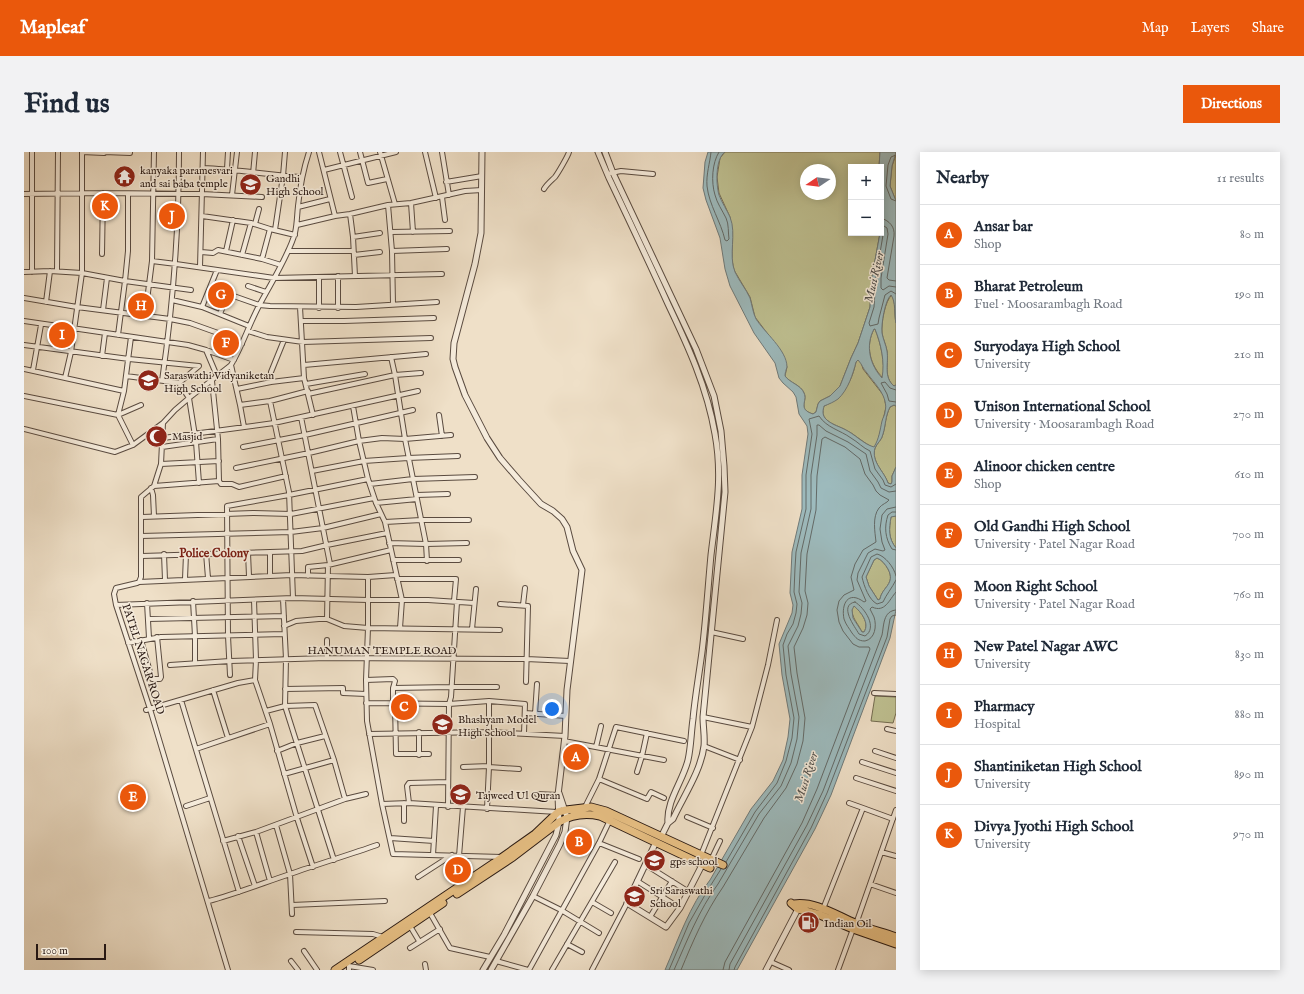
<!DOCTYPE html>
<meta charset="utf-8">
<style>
:root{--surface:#fff;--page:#f2f2f3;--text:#1f2937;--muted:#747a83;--line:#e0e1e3;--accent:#ea580c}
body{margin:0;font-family:"IM FELL English",serif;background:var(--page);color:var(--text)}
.controls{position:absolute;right:12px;top:12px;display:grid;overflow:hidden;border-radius:0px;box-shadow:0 2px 10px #0003}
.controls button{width:36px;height:36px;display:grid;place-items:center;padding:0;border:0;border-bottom:1px solid var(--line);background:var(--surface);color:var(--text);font:20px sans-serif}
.compass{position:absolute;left:776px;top:12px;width:36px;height:36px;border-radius:50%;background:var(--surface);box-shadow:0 2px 10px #0003;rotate:257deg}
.scale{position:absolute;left:12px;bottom:10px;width:70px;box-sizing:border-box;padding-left:4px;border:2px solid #291913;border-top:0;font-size:11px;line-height:14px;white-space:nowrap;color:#291913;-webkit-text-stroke:3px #f5ebdb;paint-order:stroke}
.you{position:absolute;left:528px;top:557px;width:14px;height:14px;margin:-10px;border:3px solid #fff;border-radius:50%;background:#1a73e8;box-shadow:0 0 0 6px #1a73e833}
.badge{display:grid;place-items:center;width:26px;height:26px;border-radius:50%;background:var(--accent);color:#fff;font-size:13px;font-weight:700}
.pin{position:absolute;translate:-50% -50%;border:2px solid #fff;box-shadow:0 1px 4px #0006}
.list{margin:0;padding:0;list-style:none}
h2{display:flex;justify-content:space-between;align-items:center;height:52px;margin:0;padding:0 16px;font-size:17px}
h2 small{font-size:13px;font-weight:400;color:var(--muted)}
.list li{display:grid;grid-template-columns:26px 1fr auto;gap:12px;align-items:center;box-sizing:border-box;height:60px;padding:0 16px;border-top:1px solid var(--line)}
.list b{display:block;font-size:15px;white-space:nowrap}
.list p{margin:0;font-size:13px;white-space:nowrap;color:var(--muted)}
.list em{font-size:13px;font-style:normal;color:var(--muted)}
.map{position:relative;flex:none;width:872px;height:818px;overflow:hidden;border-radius:0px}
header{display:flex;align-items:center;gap:24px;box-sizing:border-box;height:56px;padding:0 20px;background:var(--accent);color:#fff}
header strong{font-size:19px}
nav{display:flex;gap:22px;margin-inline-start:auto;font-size:14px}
.intro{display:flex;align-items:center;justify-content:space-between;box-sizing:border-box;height:96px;padding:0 24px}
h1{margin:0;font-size:28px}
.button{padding:10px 18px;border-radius:0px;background:var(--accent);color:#fff;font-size:14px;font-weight:700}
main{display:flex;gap:24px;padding:0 24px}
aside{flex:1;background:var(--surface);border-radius:0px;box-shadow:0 2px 10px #0003}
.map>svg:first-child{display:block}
.green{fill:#bfc192;stroke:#746d52;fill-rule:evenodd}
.water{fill:#9dbbbe;stroke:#6f7a7a;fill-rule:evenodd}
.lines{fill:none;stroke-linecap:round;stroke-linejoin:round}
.shore{stroke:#636a68;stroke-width:1}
.minor-casing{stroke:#5a4b40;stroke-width:6}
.tertiary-casing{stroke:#5a4b40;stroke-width:7}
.primary-casing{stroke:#291913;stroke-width:9}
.minor{stroke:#f5ebdb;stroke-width:4}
.tertiary{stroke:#f5ebdb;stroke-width:5}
.primary{stroke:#e8c084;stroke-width:7}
.labels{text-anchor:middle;stroke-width:3;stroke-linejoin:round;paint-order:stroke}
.poi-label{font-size:11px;fill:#291913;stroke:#f5ebdb;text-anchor:start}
.street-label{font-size:11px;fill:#291913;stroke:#f5ebdb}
.water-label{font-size:12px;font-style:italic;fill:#52524f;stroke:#f5ebdb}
.neighbourhood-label{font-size:12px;font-weight:bold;fill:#7a1f14;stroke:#f5ebdb}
</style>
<header>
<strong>Mapleaf</strong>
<nav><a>Map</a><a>Layers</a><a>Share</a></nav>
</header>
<div class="intro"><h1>Find us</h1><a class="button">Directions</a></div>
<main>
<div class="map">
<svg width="872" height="818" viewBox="0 0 872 818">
<rect width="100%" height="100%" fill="#efe0c8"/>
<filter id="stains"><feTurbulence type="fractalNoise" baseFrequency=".005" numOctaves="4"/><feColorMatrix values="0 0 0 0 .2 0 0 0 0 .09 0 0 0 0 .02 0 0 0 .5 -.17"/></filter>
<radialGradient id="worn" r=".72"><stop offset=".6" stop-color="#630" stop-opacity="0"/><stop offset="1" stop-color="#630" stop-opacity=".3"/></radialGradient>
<!-- green -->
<path class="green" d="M701 0H856L855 15H827V81H856L848 125 846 155 834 191 827 206 816 234 806 244 796 249 794 252 792 260 789 262C773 257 784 249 780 241 777 233 766 231 761 224L763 215 758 201 731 165 726 145 710 118 708 108V79L706 65 695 41 693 25 696 6ZM782 18H806V42H782Z
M872 3V49L866 34 868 14Z
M868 143C872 150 870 162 872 171V233L870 234C859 225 865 211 863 199 862 193 859 187 858 181 857 172 861 148 868 143Z
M850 177H851C857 192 861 210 859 226 846 213 841 194 850 177Z
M834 208 837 210 839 217 860 244 862 255 854 289 850 296C839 291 831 282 820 277 814 274 806 272 801 266 798 262 799 258 800 254 819 246 828 229 832 210Z
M870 253 872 254V315L868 324V330L867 332 864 331C860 319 847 310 851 296 853 291 858 288 859 282 862 272 861 265 866 255Z
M869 364H872V396C864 386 865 377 867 365Z
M853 406C858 408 861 412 864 417 872 432 858 435 856 447L854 448 845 434 842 425 850 408Z
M830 454C837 460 846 471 840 480H838C834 471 827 466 828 455Z
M851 544 872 545V561L869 571 847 569Z"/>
<!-- water -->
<path class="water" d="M684 0H701C691 7 692 33 695 43 698 51 703 58 706 65 713 82 704 103 711 120 715 129 722 137 726 146 728 153 729 161 732 167 740 180 763 198 763 215 762 218 761 221 761 224 766 231 777 233 780 241 784 249 773 257 789 262L792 260 794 252 796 249 806 244 816 234 827 206 834 191 846 155 848 125 856 81H857V15H855L856 0H872L868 14 866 34 872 49V171C870 162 872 150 867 143 861 148 857 172 858 181 859 187 862 193 863 199 865 211 859 225 870 234L872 233V254L870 253 866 255C861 265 862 272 859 282 858 288 853 291 851 296 847 310 860 319 864 331L867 332 868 330V324L872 315V364L867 365C865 377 864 386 872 396V458L866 486 807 643 791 677 713 818H641C654 788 666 753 686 728L727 657 749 629 759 608 764 585 766 567 758 523 755 492 768 461 769 453 766 441 768 400 778 357V323L784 282 783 274 775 262 772 245 769 240 759 231 755 226 751 211 730 181 706 134 701 117 696 86 682 48 679 36 681 10ZM850 177H851C857 192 861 210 858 226 846 213 841 194 850 177ZM834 208C838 212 839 217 843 221 851 232 865 245 861 260 861 263 859 265 858 269 856 278 855 287 850 295 839 292 831 282 820 277 814 274 806 272 801 266 798 262 799 258 800 254 805 252 810 250 814 247 824 238 829 222 832 210ZM853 406C858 408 861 412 864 417 872 432 858 435 856 447L854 448 845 434 842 425 850 408ZM830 454C837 460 846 471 840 480H838L829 466 828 458Z"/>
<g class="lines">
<!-- shore -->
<path class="shore" d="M687 0C686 11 682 22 683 34 685 53 697 70 701 88L703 89 705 87C704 81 705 72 702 66 698 58 693 51 691 43 687 30 688 11 695 0
M872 3 867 5 864 13 862 34 867 47 872 49
M857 66C866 69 871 75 870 84L863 126 865 128 872 129
M857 72 863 76 864 82 857 126V136L859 138 865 134 872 135
M857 78 859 83 852 125 850 155 845 171 846 174 854 172 855 166 861 143 867 139 872 142
M872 238 866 236 861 230 857 231 863 242 865 249 872 250
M872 355 863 357 858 363 856 377 858 390 861 398 859 399 851 397 844 401 834 421 833 428 842 449 840 450C824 438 817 452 820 467 822 473 825 476 828 481 832 486 834 489 841 489 851 487 853 474 850 465 849 462 847 460 846 457L848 455C861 461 865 448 872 440
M872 360H868L864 363C860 375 861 386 868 397L872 398
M872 424C870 415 861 404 853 402L847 405 838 425C840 434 845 448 853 452L859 450C862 443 868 436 872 428
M831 450C841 456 854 476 841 484L835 482C831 475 814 453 831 450Z
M702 710 731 660 753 631 762 609 768 586 770 566 762 523 759 493 763 482 769 472 772 461 773 452 770 440 771 416 772 400 782 357V323L788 282 785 267 795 264C803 276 816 278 827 286 834 290 839 296 846 299L851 317 859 328 861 333 867 335 872 332
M645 818 665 771 685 736 697 717
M650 818C663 789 675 758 694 732L735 662 757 634 767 611 773 587 775 565 767 522 764 494 774 474 777 462 778 451 775 440 777 401 787 357V323L793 283V273H795L802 279 824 290 842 302 846 319 854 330 857 336 865 340 872 339
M657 818C669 789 681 761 699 735L740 666 762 636 773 612 779 589 781 566 773 521 770 495 779 476 783 463 784 451 781 439 783 402 792 358 793 324 798 287 801 285 821 295 836 307 841 322 849 333 852 339 856 343 865 348C863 351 858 352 855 356 848 365 851 380 852 390L839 398 831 412 827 425 830 438 820 443 815 449 813 458 815 470 819 479 829 492 835 495H845L846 497 793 637 778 671 701 810 699 818
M705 818 706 812 783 673 799 639 858 483C860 473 859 459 872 458
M710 818 711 815 787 676 803 641 863 485 866 467 868 464 872 463"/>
<defs>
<path id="minor" d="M58 0 80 1
M80 0 106 1V0
M295 0 311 64
M316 0 328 45
M336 0 344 31 363 27
M356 0 371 52
M401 0 412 46
M418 0 425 43
M179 16C212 17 244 23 277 25
M203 17 204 0
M300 18 372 0
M587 21 597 19 629 22
M422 30 458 24
M520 37C523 32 527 29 531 25 534 21 544 4 545 0
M0 42 79 41 178 42 238 45
M208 43 213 0
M227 44 231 0
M418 45 421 68
M387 51 389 80
M364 53 368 99 369 152
M274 55 306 47
M326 62 329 85 331 124
M178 64 227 71 246 77 271 83
M231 72 235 57
M273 73 311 64 326 62 364 53 387 51 441 39 458 38
M251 78 259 24 261 0
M367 80 426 79
M329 85 356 81
M202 99 209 68
M264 99H329
M368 99 423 97
M177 100 189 101 194 98 238 107 257 113
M78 102 79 41
M218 103 227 71
M330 103 356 100
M238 107 246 77
M128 109 152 112 250 126 418 122
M176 115 179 0
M33 119 34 0
M0 120 26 119 58 121 101 129 167 138
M8 120V0
M314 124V156
M295 125V156
M224 134 242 140
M0 146 53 155 146 167 166 171 194 181 218 192
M148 148 178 155 225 174
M22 150 26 119
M178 155 193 118
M276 155 280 226 289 263
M79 158 83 126
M196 162 204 142 235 153 246 154 332 155 413 150
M121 164 128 109 130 0
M0 169 164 193 182 198 210 208
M277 169H320L410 166
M224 179 243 185 279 190 407 186
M94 183 101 129 104 99V42
M107 185 100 239 94 263 109 293
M0 193 105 207 175 214 155 231
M182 198 193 224
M78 204 81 181
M367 205 371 223 381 287 402 392 403 409
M207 213 216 253
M280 213 402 202
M0 217 100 239
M9 218 17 173
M247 220 260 188
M102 224 155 231 165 246 172 290 175 331
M41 226 47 200 58 121V0
M138 229C149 153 155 77 155 0
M188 229 194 287 195 329
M282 232 341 222
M213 237 247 230 280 226
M284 242 371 223 397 221
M0 244 94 263 117 253
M329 254 335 289 344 327 352 351 361 370 378 448 376 476
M415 263 418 284
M277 265 306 412
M220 275 216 253 246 249
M0 277 91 300 109 293 139 271
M139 286 250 271 394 239
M138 295 194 287
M219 295 281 283 389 258
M137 312 195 309
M212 316 285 301 335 289 358 286 381 287 427 283
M288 319 340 309 384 306 434 304
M346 332 389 327 451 325
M130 334 195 329 197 332H208L215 335 262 324
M127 336 129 343 130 364
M393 343 424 342
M352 351 393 347
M118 365 229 361 267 362 350 346
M361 370 397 368H445
M117 384 267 380 299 376 357 362
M365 391 402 392 443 391
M246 400V424
M182 401 184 426
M224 401 225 424
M140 402 141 428
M118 404 278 399 303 393 363 381
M369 408H435
M284 424V415L304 413 367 398
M344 425V476L342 528 343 569 358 652 369 702 478 705
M161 427 162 402
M373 427H432L430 449
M115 430 268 423 344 425 372 423
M269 446 265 340 246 249 284 239
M259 447 262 507 261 554 310 708
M230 448 232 508 231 528 246 572 273 666 289 715
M169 449 171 484V511
M123 451 125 486
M476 452 504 454 502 530
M92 453 269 446 344 448H404L450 451
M499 453 501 436
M124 467 260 464
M303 467 304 413
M260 474 272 469 295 467H303L320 474 344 476 476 478
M448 477 452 437
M687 480 719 487
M117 488 128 527H136L137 525 133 485
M104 491 137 485 260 482
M303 506V488
M146 513 206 509 303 506 502 507 546 509
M206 523 204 484 203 354 265 343 344 327
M342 528 369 527 371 529 369 536 428 535H473
M261 537 319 536V541L342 542
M189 538 204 586
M850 541 872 542
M157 548 215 740
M342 551 425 552 465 549 501 552 500 581
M369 551V536
M371 551 372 602H405
M122 558 214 531 231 528
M242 559 261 554 291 553 310 608 321 647
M501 561 542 564
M511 562 513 532
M679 565 728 575
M863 577 872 579
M395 580V603
M345 582 465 580 541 584
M540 589 640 608
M680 594 716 608
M572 595 577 574
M172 597 246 572
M253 599 273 591 301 584
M851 599 872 606
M838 610 872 621
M439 615 465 614
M465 615 495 617
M613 620 618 604 623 581
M260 622 310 608
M832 626 872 639
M575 627 623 647 627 640 640 646
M513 642 534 643
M385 651 383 634 385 631 424 630
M358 652 385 651 533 660
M162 654 186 646
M424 655 425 552 427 545 433 450
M561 655 575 627 592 575 660 589
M839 656 869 667
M463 657 465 615V549
M663 665 689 676
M380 669V651
M252 673 266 722 268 762
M232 680 246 729
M214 684 231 734
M366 686 410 689
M199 689 232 680 321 647 342 642
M575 691 615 707
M857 700 872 704
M409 703 412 654
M677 703 728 575 744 513 753 468
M435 704 439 655
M687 708 696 689
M622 713 665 740
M394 725 428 703
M613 729 656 756
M846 732 872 741
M509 744 537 758 575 781
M185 749C212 742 239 731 266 722 295 712 324 703 353 693
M568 750 587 761
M268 753 361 749
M799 757 839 656 825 651
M406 761 426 796 466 805
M626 765 648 729
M832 772 872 658
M386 774 395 789
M272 780 349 782 359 785
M543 792 558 800
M386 796 416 777
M280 799 293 818
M267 809 274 818
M472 809 504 818
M747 810 765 818
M401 812 402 818
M204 818 126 557 92 453 90 442 92 436 113 431 115 430 117 425V345L130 334 137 312 139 271 151 258 165 246 207 213C219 193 225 172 236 152 247 131 265 103 271 81 273 72 273 63 274 54 276 35 279 18 285 0
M325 818V814L349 818
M505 818 575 691 586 668
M528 818 591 710
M568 818 603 751
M814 818 829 777"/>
<path id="tertiary" d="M458 0 457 81 451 112 430 191 429 207 431 215 441 243 463 286 476 306 495 328 517 352 529 359 538 367 543 375 549 399 558 418 543 538 541 584 534 643 535 670 532 683 480 783 459 818
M574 0 585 26C605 68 625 110 644 152 664 194 683 235 691 282 699 325 692 360 687 403 684 435 682 468 678 500 675 523 671 545 669 567 667 581 667 595 664 608 659 629 642 649 644 671
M581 0 589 21 672 197 690 244 697 279 700 314 701 340 679 565C679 575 681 585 680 594 677 619 659 645 649 667L644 671 637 685
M632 690 603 751 642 775 656 756 678 713
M467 818 509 744 536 692 541 680 543 665 535 641
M742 818 775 755"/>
<path id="primary" d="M433 742 489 705 535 670C547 663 562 661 576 664L686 716
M767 751 774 757 796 763 829 777 872 792
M770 752C791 749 812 763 831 771 844 777 858 780 872 785
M335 808 419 751
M311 818 470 711 511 682 534 660 542 658 567 655 582 659 699 713"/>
</defs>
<!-- minor casing -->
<use href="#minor" class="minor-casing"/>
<!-- tertiary casing -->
<use href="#tertiary" class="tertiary-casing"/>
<!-- primary casing -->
<use href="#primary" class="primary-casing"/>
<!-- minor -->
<use href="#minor" class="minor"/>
<!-- tertiary -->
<use href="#tertiary" class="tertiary"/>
<!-- primary -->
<use href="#primary" class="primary"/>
</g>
<!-- icons -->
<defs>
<symbol id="temple-disc" viewBox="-11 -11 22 22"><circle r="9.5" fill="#8f2418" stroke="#f5ebdb"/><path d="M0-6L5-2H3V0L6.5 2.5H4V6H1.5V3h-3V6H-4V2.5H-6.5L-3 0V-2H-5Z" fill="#fff"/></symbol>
<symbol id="university-disc" viewBox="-11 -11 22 22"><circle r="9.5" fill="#8f2418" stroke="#f5ebdb"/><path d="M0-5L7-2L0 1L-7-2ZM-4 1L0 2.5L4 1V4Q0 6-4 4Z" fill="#fff"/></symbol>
<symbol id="mosque-disc" viewBox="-11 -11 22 22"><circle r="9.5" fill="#8f2418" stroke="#f5ebdb"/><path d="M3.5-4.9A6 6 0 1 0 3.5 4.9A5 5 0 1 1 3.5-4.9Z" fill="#fff"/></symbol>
<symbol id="school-disc" viewBox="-11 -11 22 22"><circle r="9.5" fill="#8f2418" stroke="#f5ebdb"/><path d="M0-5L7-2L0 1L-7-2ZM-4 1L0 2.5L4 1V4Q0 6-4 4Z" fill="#fff"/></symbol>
<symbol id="fuel-disc" viewBox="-11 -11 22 22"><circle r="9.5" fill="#8f2418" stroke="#f5ebdb"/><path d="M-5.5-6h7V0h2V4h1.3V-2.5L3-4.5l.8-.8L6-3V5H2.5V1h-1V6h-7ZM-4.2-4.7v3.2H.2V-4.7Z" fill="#fff"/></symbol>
</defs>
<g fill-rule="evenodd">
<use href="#temple-disc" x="88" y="12" width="25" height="25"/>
<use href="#university-disc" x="214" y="20" width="25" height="25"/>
<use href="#university-disc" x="112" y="216" width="25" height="25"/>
<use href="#mosque-disc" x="120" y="272" width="25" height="25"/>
<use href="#university-disc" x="406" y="560" width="25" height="25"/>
<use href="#school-disc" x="424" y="630" width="25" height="25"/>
<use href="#university-disc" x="618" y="696" width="25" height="25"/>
<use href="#university-disc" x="598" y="732" width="25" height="25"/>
<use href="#fuel-disc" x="772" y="758" width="25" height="25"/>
</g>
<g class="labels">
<!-- poi labels -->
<g class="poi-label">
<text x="116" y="22">kanyaka paramesvari<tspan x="116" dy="13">and sai baba temple</tspan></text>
<text x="242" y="30">Gandhi<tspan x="242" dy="13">High School</tspan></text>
<text x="140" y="227">Saraswathi Vidyaniketan<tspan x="140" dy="13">High School</tspan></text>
<text x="148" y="288">Masjid</text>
<text x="434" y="571">Bhashyam Model<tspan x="434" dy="13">High School</tspan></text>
<text x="452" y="647">Tajweed Ul Quran</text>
<text x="646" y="713">gps school</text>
<text x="626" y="742">Sri Saraswathi<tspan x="626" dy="13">School</tspan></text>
<text x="800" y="775">Indian Oil</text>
</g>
<!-- street labels -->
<g class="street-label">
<text x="358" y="502">HANUMAN TEMPLE ROAD</text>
<text transform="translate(120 507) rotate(72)" y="4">PATEL NAGAR ROAD</text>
</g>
<!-- water labels -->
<g class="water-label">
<text transform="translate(850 125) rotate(-77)" y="4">Musi River</text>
<text transform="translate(782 625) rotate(-72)" y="4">Musi River</text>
</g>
<!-- neighbourhood labels -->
<g class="neighbourhood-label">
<text x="190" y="405">Police Colony</text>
</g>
</g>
<rect width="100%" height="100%" filter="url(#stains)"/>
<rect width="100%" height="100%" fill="url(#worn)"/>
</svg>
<div class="controls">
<button>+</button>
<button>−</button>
</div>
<svg class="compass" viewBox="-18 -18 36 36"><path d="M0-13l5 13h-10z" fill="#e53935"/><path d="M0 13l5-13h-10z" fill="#747a83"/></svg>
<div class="scale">100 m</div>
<div class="you"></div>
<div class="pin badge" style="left:552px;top:605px">A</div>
<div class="pin badge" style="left:555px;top:690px">B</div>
<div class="pin badge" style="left:380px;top:555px">C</div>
<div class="pin badge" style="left:434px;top:718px">D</div>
<div class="pin badge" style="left:109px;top:645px">E</div>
<div class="pin badge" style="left:202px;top:191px">F</div>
<div class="pin badge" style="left:197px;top:143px">G</div>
<div class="pin badge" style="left:117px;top:154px">H</div>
<div class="pin badge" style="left:38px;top:183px">I</div>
<div class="pin badge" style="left:148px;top:64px">J</div>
<div class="pin badge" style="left:81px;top:54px">K</div>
</div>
<aside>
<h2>Nearby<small>11 results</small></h2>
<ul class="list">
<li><span class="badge">A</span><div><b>Ansar bar</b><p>Shop</p></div><em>80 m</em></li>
<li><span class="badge">B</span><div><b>Bharat Petroleum</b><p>Fuel · Moosarambagh Road</p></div><em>190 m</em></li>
<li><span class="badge">C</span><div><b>Suryodaya High School</b><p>University</p></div><em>210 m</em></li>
<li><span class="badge">D</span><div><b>Unison International School</b><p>University · Moosarambagh Road</p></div><em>270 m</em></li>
<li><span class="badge">E</span><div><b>Alinoor chicken centre</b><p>Shop</p></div><em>610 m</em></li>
<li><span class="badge">F</span><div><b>Old Gandhi High School</b><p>University · Patel Nagar Road</p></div><em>700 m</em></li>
<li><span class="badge">G</span><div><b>Moon Right School</b><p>University · Patel Nagar Road</p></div><em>760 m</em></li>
<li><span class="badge">H</span><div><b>New Patel Nagar AWC</b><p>University</p></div><em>830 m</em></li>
<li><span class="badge">I</span><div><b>Pharmacy</b><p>Hospital</p></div><em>880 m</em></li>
<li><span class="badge">J</span><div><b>Shantiniketan High School</b><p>University</p></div><em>890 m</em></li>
<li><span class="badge">K</span><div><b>Divya Jyothi High School</b><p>University</p></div><em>970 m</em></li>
</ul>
</aside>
</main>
